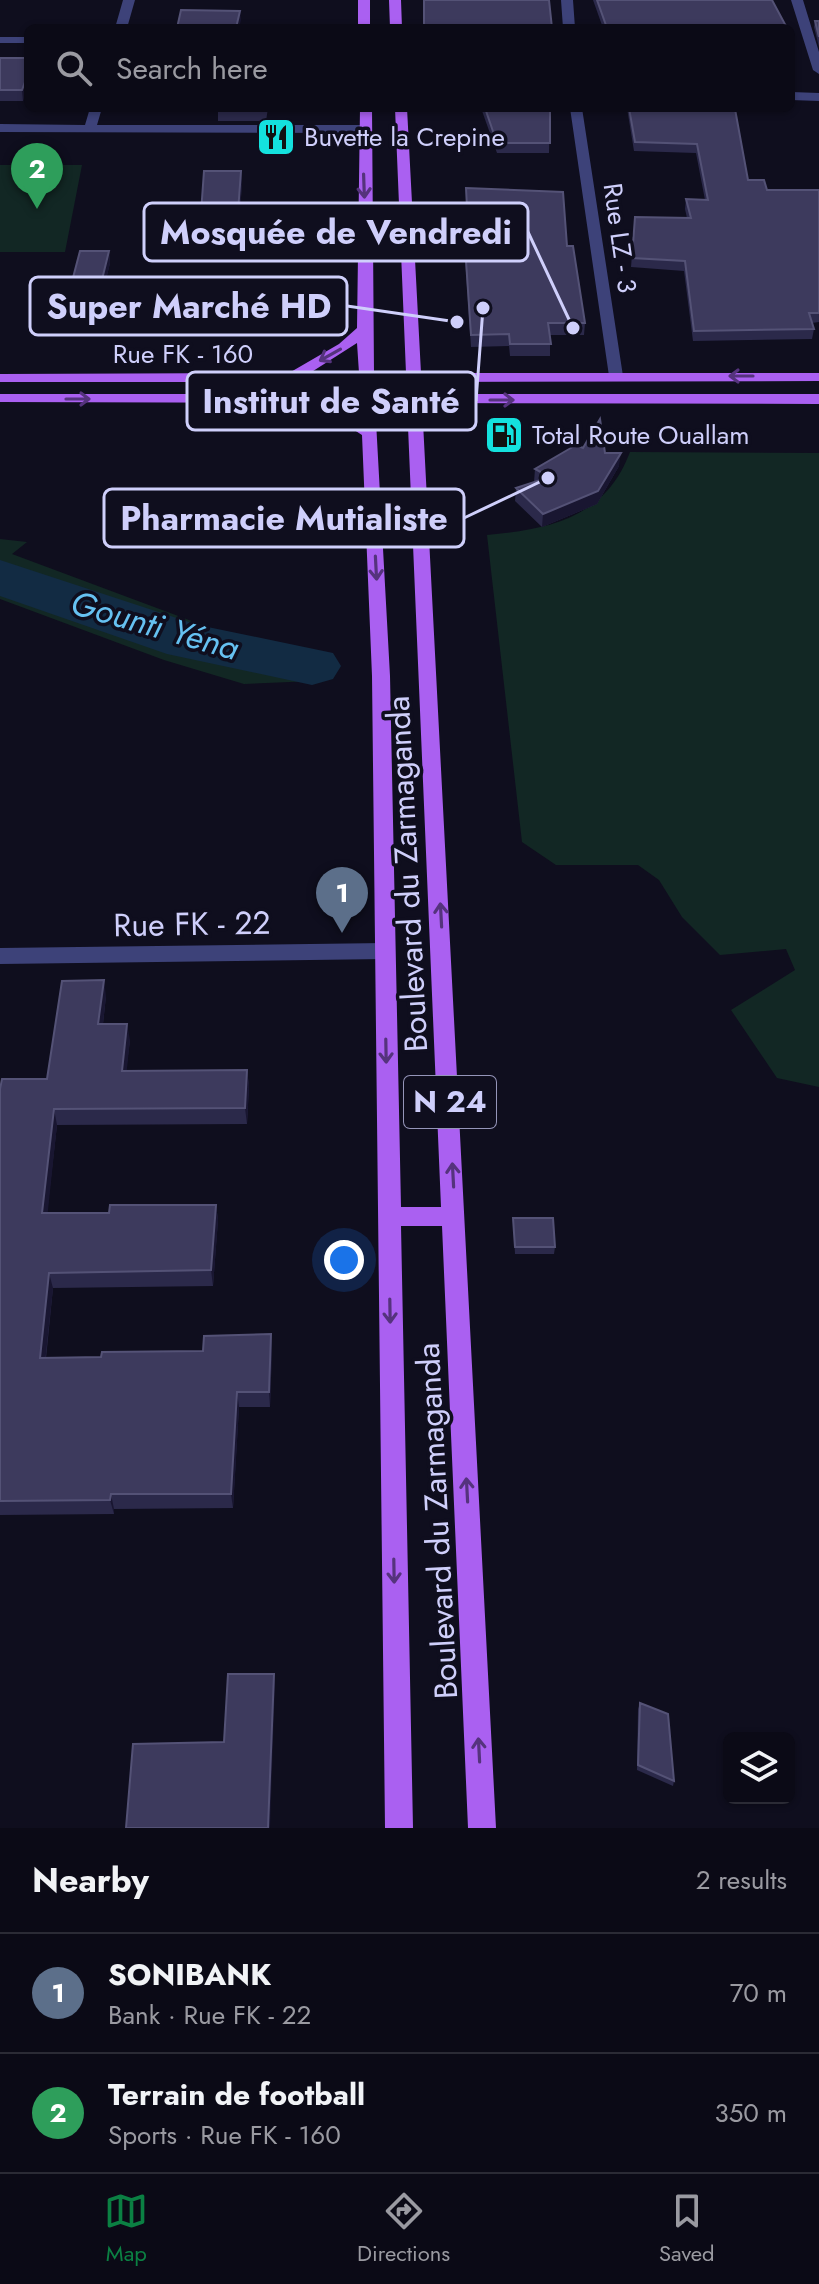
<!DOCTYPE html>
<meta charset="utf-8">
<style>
:root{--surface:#0b0a16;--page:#191823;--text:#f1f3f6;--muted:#9a9aa1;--line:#2b2b35;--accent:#0b8043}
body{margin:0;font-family:Jost,sans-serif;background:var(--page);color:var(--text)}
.controls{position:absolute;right:24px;bottom:24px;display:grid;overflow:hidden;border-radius:12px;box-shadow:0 2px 6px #0004}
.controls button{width:72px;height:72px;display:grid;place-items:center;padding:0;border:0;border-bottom:2px solid var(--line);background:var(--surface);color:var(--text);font:40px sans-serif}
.you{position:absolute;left:344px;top:1260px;width:28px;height:28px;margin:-20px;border:6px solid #fff;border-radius:50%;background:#1a73e8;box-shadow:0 0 0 12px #1a73e833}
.badge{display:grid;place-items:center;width:52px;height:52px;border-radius:50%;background:var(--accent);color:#fff;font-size:26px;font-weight:700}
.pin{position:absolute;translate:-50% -66px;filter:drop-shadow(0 2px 4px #0008)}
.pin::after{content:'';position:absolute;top:42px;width:28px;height:24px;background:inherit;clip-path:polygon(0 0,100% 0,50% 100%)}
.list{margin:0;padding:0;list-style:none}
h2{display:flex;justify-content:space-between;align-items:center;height:104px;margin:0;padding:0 32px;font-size:34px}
h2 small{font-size:26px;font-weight:400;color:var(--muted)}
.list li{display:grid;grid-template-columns:52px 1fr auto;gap:24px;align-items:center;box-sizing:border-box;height:120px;padding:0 32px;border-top:2px solid var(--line)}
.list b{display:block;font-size:30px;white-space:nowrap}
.list p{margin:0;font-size:26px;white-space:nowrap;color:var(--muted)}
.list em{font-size:26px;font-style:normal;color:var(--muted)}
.icon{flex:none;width:44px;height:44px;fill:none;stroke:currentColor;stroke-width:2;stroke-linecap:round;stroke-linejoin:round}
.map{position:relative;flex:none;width:819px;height:1828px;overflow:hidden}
.search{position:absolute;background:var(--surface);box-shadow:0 2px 6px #0004;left:24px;right:24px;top:24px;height:88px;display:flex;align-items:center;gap:20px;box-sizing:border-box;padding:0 28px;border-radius:12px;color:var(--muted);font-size:30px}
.sheet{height:344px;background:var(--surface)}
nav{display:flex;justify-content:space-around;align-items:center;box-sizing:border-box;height:112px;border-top:2px solid var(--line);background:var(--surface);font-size:22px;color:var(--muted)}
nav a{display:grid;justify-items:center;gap:4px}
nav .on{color:var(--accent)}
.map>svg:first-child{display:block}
.green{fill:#122724}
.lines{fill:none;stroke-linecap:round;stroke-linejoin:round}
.river{fill:#122b43;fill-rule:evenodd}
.minor{fill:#3d4279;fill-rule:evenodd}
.major{fill:#aa60f1;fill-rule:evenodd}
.wall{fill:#2b294a}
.shaded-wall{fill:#191631}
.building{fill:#3d3a5d;stroke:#545276;stroke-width:2}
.oneway{stroke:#55337d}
.labels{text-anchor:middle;stroke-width:7;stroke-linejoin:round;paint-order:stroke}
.far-poi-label{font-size:26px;fill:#cfcffb;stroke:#0f0e1e;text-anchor:start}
.far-street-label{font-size:26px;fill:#cfcffb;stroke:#0f0e1e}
.shield{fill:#0f0e1e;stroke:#9595b9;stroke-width:2}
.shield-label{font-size:30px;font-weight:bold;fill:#cfcffb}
.street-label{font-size:32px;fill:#cfcffb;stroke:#0f0e1e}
.water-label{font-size:34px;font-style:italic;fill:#66c1f1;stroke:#0f0e1e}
.leader{fill:none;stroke:#cfcffb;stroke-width:3}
.callout-dot{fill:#cfcffb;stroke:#0f0e1e;stroke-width:3}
.callout{fill:#0f0e1e;stroke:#cfcffb;stroke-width:3}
.callout-label{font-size:34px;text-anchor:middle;font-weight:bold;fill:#cfcffb}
</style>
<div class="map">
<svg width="819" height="1828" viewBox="0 0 819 1828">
<rect width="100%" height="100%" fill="#0f0e1e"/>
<!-- green -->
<path class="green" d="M0 165H82L65 252H0Z
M630 452 819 453V1087L777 1078 731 1010 795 970 786 949 720 955 682 917 659 880 638 865H556L522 842 487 535C551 529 605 518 630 452Z
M0 539 27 542 12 554 312 666 314 681 244 684 164 660 0 599Z"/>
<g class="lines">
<!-- river -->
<path class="river" d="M0 560 198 625 333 653 341 666 333 679 312 685 167 654 0 596Z"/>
<!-- minor -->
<path class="minor" d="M123 0H135L127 28H115Z
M561 0H573L575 28H563Z
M791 0H803L819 52V74L813 70Z
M0 37H28V43H0Z
M791 92 819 93V101L791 100Z
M90 108H102L97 125H365L371 129 365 133 0 132V124L85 125Z
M570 108H582L623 376 616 380 609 376Z
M385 943 392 946 395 951 392 956 385 959 0 964V948Z"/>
<!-- major -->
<path class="major" d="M358 0H370V28H358Z
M389 0H401L402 28H390Z
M360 108H372L374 373H406L395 108H407L421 373H819V381L421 382 422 394H819V404L422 403 496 1828H468L442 1226H401L413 1828H385L372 676 362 435 331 415 312 410 309 407 315 403 0 402V394H360L359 382H0V374L289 373 339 344 357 328ZM357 343 359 373H310ZM374 382H406L407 394H375ZM319 403H360L361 421 341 409ZM375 403H407L441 1207H401L390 676Z"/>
</g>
<!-- wall -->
<path class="wall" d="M593 0H772L787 28H603Z
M815 21H819V47L814 27Z
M791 35 795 43 794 51H791Z
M0 58H28L23 101H0Z
M218 108H268L266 121H218Z
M481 108H550L549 153H497Z
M627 108H714L748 180 767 190H819V322L812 323 814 329 812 339 693 341 684 271 631 267 635 217 687 218 685 209 686 199 705 200 696 153 634 151Z
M241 171 242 183 240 212 270 211 271 251 182 253 180 241 201 213Z
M466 188 567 246 585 323 584 335H550V356H510L509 346 471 347 465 258V246H468Z
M109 251 110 263 95 325 66 324 64 312Z
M583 448 605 453 619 466 597 504 542 527 515 501 516 488 534 482 535 469Z
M106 996 103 1024 130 1040 126 1071 247 1070 249 1086 247 1124 57 1125 47 1213H109L216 1205 218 1220 213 1286 53 1288 46 1358 101 1357 203 1351 271 1334 272 1349 270 1407H239L233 1508 114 1509V1514L0 1515V1089L47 1079Z
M513 1218 555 1247 554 1254H515Z
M640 1703 674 1781 673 1786 637 1770 638 1709Z"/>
<!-- shaded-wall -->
<path class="shaded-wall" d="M240 11 241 20 239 28H236Z
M28 74V89L23 101 22 90Z
M241 171 242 183 239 224 238 212Z
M109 251 110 263 95 325 94 312Z
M621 453 619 466 597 504 542 527 543 514Z
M104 980 106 996 101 1041 98 1024Z
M127 1024 130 1040 125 1087 122 1071Z
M247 1070 249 1086 247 1124 245 1108Z
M54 1109 57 1125 46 1229 42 1213Z
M216 1205 218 1220 213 1286 211 1270Z
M49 1273 53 1288 44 1372 40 1358Z
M271 1334 272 1349 270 1407 269 1392Z
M237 1392 239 1407 233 1508 231 1494Z
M111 1494 114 1509V1514L110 1500Z
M274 1674 275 1684 270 1828H268Z"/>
<!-- building -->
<path class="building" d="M424 0H549L552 28H424Z
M597 0H772L787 28H607Z
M181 10 240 11 236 28H177Z
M815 21H819V37Z
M0 58H28V74L22 90H0Z
M218 108H266L265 111H217Z
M485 108H550V143H497Z
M629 108H714L715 109H735L748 180H764L767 190H819V313H809L814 329 694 331 685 261 632 258 635 217 691 218 686 199 708 200 697 144 635 142Z
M204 171H241L238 212 270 211 271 238 180 241 182 213H201Z
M466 188 563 192 567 246H573L585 323H548L551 344H510L509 334 471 335 465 246H469Z
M80 251H109L94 312H64Z
M600 419 605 453H621L598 491 543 514 516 488 550 477 535 469 576 445 583 448Z
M104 980 98 1024H127L122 1071 247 1070 245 1108 54 1109 42 1213H109L110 1205H216L211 1270 49 1273 40 1358 101 1357 102 1352 203 1351 204 1336 271 1334 269 1392H237L231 1494H111L110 1500 0 1501V1089L2 1079H47L62 981Z
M513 1218H553L555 1247H515Z
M228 1674H274L268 1828H126L133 1744 224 1742Z
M640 1703 668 1714 674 1781 638 1765Z"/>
<!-- one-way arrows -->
<defs><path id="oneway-shaft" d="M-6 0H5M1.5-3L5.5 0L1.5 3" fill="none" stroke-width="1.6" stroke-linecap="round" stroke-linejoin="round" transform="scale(2)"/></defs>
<g class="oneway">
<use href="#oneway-shaft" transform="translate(364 186) rotate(88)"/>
<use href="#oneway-shaft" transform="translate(330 355) rotate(151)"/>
<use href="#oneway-shaft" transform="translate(741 376) rotate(-180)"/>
<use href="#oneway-shaft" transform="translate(78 399)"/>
<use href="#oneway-shaft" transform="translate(502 400)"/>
<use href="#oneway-shaft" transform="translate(376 568) rotate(87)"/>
<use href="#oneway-shaft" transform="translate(441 915) rotate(-93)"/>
<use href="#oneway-shaft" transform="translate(386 1051) rotate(89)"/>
<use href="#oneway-shaft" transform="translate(453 1175) rotate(-93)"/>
<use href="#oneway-shaft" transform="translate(390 1311) rotate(89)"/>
<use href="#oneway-shaft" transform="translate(467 1490) rotate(-93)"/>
<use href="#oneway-shaft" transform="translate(394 1571) rotate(89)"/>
<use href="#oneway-shaft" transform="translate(479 1750) rotate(-93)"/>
</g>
<!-- icons -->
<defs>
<symbol id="restaurant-square" viewBox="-11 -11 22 22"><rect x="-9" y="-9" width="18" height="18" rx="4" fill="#14e1de" stroke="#0f0e1e"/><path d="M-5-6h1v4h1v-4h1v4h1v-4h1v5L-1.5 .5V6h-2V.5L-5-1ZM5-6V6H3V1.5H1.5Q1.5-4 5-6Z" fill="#111"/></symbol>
<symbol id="fuel-square" viewBox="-11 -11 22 22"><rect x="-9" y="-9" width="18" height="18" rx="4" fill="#14e1de" stroke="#0f0e1e"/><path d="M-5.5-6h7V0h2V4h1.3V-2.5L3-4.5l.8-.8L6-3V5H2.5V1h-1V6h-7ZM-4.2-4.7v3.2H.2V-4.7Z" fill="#111"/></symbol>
</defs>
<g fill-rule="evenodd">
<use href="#restaurant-square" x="254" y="115" width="44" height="44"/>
<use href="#fuel-square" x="482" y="413" width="44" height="44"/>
</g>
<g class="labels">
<!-- far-poi labels -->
<g class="far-poi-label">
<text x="304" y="146">Buvette la Crepine</text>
<text x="532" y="444">Total Route Ouallam</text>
</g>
<!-- far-street labels -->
<g class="far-street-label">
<text transform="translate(620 238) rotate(82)" y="9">Rue LZ - 3</text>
<text x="183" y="363">Rue FK - 160</text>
</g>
<!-- shield labels -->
<rect class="shield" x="404" y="1076" width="92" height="52" rx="6"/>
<g class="shield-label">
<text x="450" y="1112">N 24</text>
</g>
<!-- street labels -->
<g class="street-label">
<text transform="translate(407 874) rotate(-93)" y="11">Boulevard du Zarmaganda</text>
<text transform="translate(192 924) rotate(-1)" y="11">Rue FK - 22</text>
<text transform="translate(437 1521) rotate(-93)" y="11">Boulevard du Zarmaganda</text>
</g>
<!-- water labels -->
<g class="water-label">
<text transform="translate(155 625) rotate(16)" y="12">Gounti Yéna</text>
</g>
</g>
<!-- callouts -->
<path class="leader" d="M573 328L528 232M457 322L347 306M483 308L476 401M548 478L464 518"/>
<g class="callout-dot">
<circle cx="573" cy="328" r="8"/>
<circle cx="457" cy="322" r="8"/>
<circle cx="483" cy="308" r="8"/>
<circle cx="548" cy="478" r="8"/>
</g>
<g class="callout">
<rect x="144" y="203" width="384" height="58" rx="8"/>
<rect x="30" y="277" width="317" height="58" rx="8"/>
<rect x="187" y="372" width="289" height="58" rx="8"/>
<rect x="104" y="489" width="360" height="58" rx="8"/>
</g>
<g class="callout-label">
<text x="336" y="244">Mosquée de Vendredi</text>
<text x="189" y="318">Super Marché HD</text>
<text x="331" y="413">Institut de Santé</text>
<text x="284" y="530">Pharmacie Mutialiste</text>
</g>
</svg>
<div class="controls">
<button><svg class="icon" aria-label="layers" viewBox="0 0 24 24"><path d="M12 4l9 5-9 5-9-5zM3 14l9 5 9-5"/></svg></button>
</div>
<div class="you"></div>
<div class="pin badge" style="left:342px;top:933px;background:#5c6f8a">1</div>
<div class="pin badge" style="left:37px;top:209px;background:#2e9e5b">2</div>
<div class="search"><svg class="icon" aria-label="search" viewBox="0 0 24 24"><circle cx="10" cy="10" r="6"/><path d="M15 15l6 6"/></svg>Search here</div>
</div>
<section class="sheet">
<h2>Nearby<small>2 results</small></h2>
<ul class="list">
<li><span class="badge" style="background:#5c6f8a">1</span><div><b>SONIBANK</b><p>Bank · Rue FK - 22</p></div><em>70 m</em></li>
<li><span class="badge" style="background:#2e9e5b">2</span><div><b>Terrain de football</b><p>Sports · Rue FK - 160</p></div><em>350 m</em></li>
</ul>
</section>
<nav>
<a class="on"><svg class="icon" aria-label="map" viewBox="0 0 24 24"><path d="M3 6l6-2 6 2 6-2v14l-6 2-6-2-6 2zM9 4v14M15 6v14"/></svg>Map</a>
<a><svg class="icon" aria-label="directions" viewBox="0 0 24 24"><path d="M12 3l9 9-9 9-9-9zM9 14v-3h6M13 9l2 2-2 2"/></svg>Directions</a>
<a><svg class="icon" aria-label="saved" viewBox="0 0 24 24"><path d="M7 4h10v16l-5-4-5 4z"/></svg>Saved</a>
</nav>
